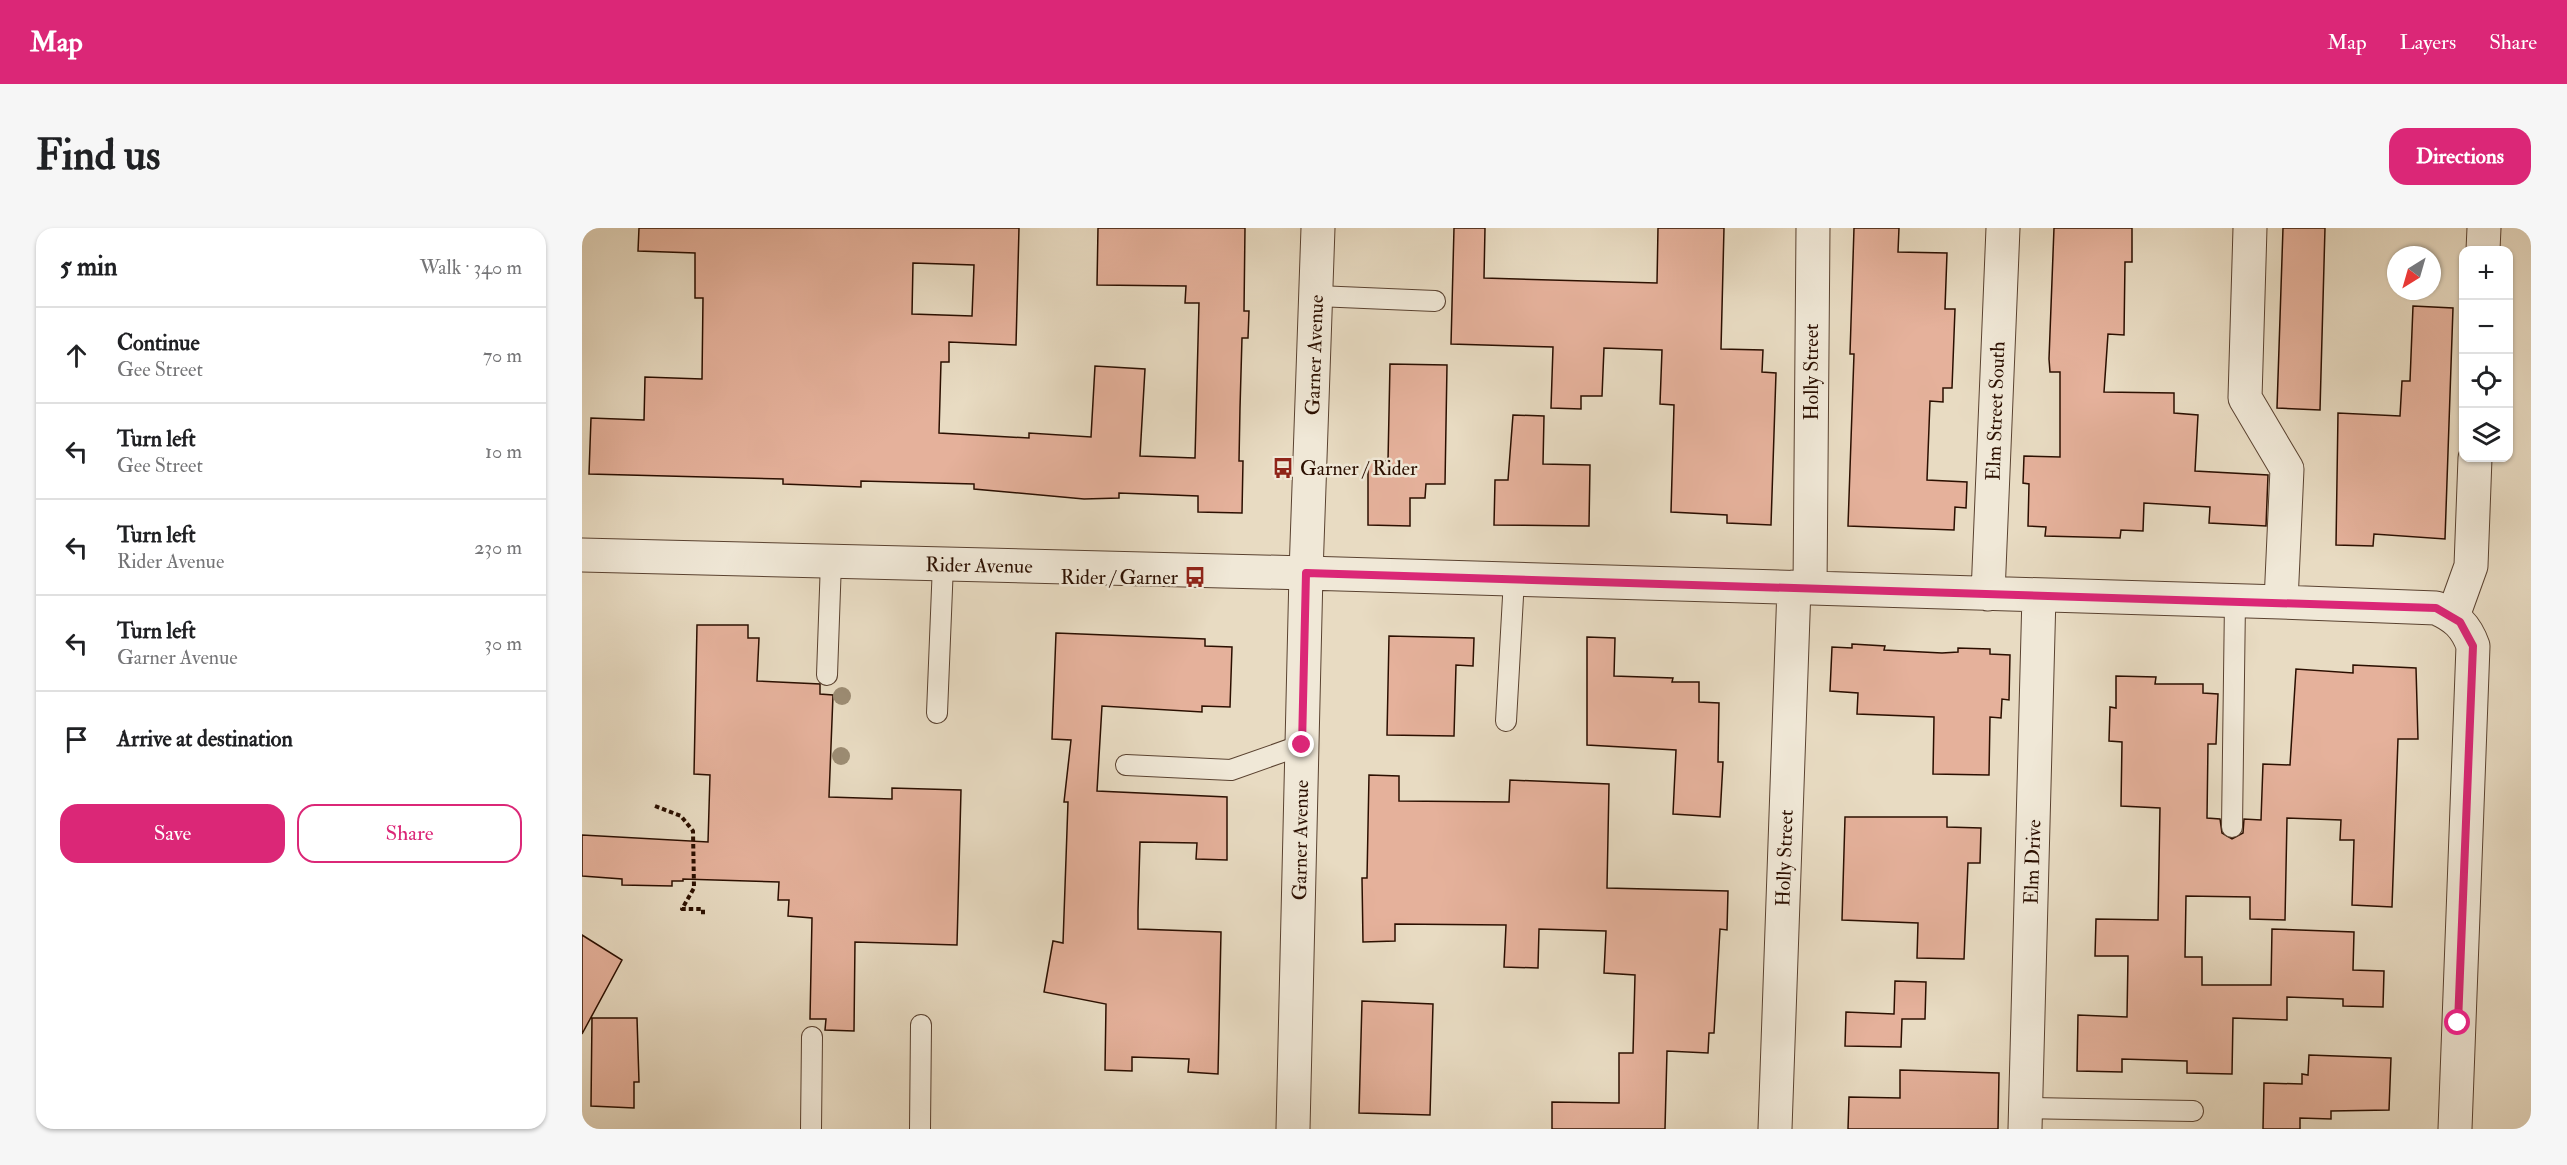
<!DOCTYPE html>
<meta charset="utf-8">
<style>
:root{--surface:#fff;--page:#f6f6f6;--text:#202124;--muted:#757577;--line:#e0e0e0;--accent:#db2777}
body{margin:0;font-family:"IM FELL Double Pica",serif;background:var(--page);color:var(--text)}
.controls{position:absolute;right:18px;top:18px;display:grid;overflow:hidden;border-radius:12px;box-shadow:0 2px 4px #0004}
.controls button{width:54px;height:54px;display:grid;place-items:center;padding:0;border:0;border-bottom:2px solid var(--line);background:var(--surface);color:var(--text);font:30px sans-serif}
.compass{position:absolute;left:1805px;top:18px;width:54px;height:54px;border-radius:50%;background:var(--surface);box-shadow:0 2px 4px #0004;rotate:217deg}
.stop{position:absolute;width:18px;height:18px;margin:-14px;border:4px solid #db2777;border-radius:50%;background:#fff}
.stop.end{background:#db2777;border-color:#fff;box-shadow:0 2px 6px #0008}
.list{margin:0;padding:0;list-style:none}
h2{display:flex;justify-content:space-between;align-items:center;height:78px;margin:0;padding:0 24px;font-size:26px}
h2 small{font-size:20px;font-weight:400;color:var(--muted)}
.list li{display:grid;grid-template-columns:39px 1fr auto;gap:18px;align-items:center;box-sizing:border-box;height:96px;padding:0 24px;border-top:2px solid var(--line)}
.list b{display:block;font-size:22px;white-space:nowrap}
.list p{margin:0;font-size:20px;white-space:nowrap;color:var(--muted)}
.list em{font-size:20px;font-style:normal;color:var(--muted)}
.actions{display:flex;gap:12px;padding:18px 24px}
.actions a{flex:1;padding:14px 0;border:2px solid var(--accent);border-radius:18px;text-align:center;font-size:21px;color:var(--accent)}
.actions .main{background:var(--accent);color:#fff}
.icon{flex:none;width:33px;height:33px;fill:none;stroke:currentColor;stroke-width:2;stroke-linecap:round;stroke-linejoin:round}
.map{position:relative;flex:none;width:1949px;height:901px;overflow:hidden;border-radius:18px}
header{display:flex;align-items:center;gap:36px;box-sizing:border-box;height:84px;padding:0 30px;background:var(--accent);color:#fff}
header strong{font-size:28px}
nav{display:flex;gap:33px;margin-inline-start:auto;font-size:21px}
.intro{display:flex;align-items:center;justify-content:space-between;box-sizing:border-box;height:144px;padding:0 36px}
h1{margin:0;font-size:42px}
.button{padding:15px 27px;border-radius:18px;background:var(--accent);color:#fff;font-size:21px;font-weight:700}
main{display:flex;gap:36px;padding:0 36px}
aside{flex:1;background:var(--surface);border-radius:18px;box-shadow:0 2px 4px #0004}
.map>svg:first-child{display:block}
.building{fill:#e5b19b;stroke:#2b0f00;stroke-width:1.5;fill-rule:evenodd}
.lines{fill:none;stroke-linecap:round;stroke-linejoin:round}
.service-casing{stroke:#5a4230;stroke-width:22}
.minor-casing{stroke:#5a4230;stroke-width:35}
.tertiary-casing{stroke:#5a4230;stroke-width:35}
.path{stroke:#2b0f00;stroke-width:4;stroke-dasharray:4.5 3;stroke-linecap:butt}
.service{stroke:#f0e8d7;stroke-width:20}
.minor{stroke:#f0e8d7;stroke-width:33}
.tertiary{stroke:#f0e8d7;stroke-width:33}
.tree{fill:#9c8c73}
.route{stroke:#db2777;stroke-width:8}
.labels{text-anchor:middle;stroke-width:5;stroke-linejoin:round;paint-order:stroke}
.street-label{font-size:20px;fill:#2b0f00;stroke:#f0e8d7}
.poi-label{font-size:20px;fill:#2b0f00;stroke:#f0e8d7;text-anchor:start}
</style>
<header>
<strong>Map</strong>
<nav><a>Map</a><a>Layers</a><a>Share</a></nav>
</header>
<div class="intro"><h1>Find us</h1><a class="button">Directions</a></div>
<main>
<aside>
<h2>5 min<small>Walk · 340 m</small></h2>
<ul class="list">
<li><svg class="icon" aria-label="ahead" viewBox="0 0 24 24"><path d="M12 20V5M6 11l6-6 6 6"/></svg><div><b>Continue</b><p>Gee Street</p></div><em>70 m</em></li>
<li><svg class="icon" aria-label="left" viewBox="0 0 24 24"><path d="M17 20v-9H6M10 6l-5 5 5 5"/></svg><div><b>Turn left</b><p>Gee Street</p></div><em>10 m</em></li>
<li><svg class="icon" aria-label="left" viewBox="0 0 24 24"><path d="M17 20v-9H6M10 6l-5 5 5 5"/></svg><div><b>Turn left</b><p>Rider Avenue</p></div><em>230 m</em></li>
<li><svg class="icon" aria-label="left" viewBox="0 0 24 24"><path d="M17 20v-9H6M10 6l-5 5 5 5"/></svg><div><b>Turn left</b><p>Garner Avenue</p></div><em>30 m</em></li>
<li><svg class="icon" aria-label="arrive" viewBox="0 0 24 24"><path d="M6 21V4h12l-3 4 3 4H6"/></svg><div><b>Arrive at destination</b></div></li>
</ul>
<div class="actions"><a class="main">Save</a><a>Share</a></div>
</aside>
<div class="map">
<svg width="1949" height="901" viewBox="0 0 1949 901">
<rect width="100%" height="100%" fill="#e8dbc2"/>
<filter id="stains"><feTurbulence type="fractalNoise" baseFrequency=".00333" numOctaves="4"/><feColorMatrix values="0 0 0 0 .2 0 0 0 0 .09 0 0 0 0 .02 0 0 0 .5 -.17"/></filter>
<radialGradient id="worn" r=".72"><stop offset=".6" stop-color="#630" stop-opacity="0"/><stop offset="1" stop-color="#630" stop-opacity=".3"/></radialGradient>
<!-- building -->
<path class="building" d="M57 0H437L434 117 367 114V134H359L357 205 447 210V205L509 209 513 138 563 141 558 228 613 230 617 75H603L604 58 515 57 516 0H663L662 83H667L666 110H660L658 180 657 233H661L660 285 616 284V268L537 265V270L502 271 392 261V256L279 253V259L201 256V251L7 246 9 190 62 192 63 149 120 151 121 70H113V25L56 23ZM331 35 392 37 390 88 330 86Z
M872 0H903L902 50 1075 55 1076 0H1142L1139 121 1181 122 1180 144 1194 145 1189 297 1145 295V287L1089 284 1092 177 1078 176 1080 122 1022 120 1020 168H999V181L969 180 971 119 869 116Z
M1272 0H1317L1316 24 1365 25 1363 81H1373L1370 160H1361V174L1348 173 1345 252 1385 254 1384 280 1373 279 1372 302 1266 298 1272 126H1268Z
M1472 0H1550V34H1543L1542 107 1526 106 1522 164 1592 165V185L1616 187 1613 243 1686 247 1684 298 1627 295 1628 279 1562 275 1561 303 1539 302 1538 310 1463 308 1464 299 1446 298 1447 256 1441 255 1442 228 1478 229V144H1468L1467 131Z
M1701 0H1743L1738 182 1695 180Z
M1831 78 1871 80 1863 311 1792 306 1791 318 1754 317 1756 185 1818 188 1820 153H1828Z
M808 136 865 137 863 256H844L843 270H828V298L786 297V233H806Z
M931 187 962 188 961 236 1008 237 1007 298 912 297 913 252H926Z
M115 397H166V410H177L175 453 238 456V466L251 467 247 569 310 571V560L379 562 375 717 273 714 272 803 243 802 244 791H228L230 690 206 688 207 672H196L197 654 101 651V653H90V658L40 657V651L0 648V607L126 614 128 547 112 546Z
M474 405 623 411V418L650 419 648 479 620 478V484L520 478 515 563 645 569V632L614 631 615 615 558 614 556 683V701L639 704 636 846 606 844 607 831 550 829V843L523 842 524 776 462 764 471 713 481 715 486 574H482L489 512 470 511Z
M807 408 892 410 891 438 874 437 872 508 805 507Z
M1005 409 1033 410 1032 448 1091 450 1090 454H1117V474L1137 475 1136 534H1141L1138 589 1091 586 1094 522 1005 517Z
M1270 416 1303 418 1302 422 1360 425 1376 424V420L1408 421V426L1428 427 1427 472 1420 471 1419 490 1408 489 1407 547 1351 546 1352 489 1275 486 1276 465 1248 463 1250 419 1270 420Z
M1771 437 1834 440 1836 511H1816L1810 679 1770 677 1772 612H1758L1759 592 1705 590 1703 692 1668 691V669L1604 668 1603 729H1620V757H1689L1690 701 1772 704 1771 742 1802 743 1801 779 1761 778V771L1705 769V792L1651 790 1650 846 1605 845V833L1540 831V844L1495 843 1496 787 1545 789 1546 728H1513L1514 691 1576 692 1578 580 1539 578 1540 514 1527 513 1528 479 1534 480V448L1574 449 1573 456H1621V465L1636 466 1634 516H1626L1625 590 1638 591 1640 605 1650 611 1661 605 1662 591 1679 592 1681 536 1708 537 1714 441 1771 445Z
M787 547 817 548V573L927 574 928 552 1027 556 1025 660 1146 663 1145 702 1138 701 1132 805H1127L1126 825 1085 823 1083 901H970V874L1037 875V825H1051L1053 747 1022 745 1024 703 957 701 956 740 922 739 924 697 813 696V713L781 714 780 650H785Z
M1263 589H1365V599L1399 600 1398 635H1386L1382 731 1335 730 1336 695 1260 692Z
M0 707 40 732 0 806Z
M1313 753 1344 754 1343 791H1320L1319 819 1263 818 1264 784 1312 786Z
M780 773 851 776 848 887 777 885Z
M10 790H55L57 854H52V880L9 878Z
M1727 827 1809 830 1807 882 1749 883V891L1718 890V901H1681L1682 855 1720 856V846L1726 847Z
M1318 842 1417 845 1416 901H1266L1267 869 1318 870Z"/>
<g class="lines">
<defs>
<path id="service" d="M735 68 853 73
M245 447 249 333
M355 485 361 336
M924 493 932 351
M544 537 649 542 720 517
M1650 599 1653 373
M1443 880 1611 883
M229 901 230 809
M338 901 339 797"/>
<path id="minor" d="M1668 0 1663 170 1705 241 1699 374
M1901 22 1902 0
M1228 360 1231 0
M1406 366 1421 0
M1871 388 1889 338 1893 230
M711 901 724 345 1699 374 1854 380C1873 388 1884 398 1891 418L1873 901
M1193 901 1212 359
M1443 901 1457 367"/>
<path id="tertiary" d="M0 327 724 345 736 0"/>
</defs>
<!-- service casing -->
<use href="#service" class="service-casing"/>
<!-- minor casing -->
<use href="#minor" class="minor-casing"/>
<!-- tertiary casing -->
<use href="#tertiary" class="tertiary-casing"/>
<!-- path -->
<path class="path" d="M73 578 99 588 111 603 112 660 100 681H121V689"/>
<!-- service -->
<use href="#service" class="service"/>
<!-- minor -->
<use href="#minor" class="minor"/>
<!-- tertiary -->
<use href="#tertiary" class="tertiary"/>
</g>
<!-- trees -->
<g class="tree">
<circle cx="260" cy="468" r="9"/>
<circle cx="259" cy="528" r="9"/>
</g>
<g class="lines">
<!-- route -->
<path class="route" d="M720 517 724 345 1854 380 1878 394 1891 418 1876 795"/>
</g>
<!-- icons -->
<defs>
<symbol id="bus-bare" viewBox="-9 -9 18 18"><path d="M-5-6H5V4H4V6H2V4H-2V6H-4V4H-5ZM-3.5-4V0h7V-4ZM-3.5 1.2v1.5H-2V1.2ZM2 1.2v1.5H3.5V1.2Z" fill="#8f2418" stroke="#f0e8d7" stroke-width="2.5" paint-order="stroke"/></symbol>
</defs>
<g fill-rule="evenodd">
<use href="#bus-bare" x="686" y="225" width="30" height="30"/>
<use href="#bus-bare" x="598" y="334" width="30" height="30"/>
</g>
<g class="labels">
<!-- street labels -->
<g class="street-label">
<text transform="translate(732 127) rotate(-88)" y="7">Garner Avenue</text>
<text transform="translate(1229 144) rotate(-90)" y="7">Holly Street</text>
<text transform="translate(1413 183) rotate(-88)" y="7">Elm Street South</text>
<text transform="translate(397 337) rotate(1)" y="7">Rider Avenue</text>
<text transform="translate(718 612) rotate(-89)" y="7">Garner Avenue</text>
<text transform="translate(1202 630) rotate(-88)" y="7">Holly Street</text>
<text transform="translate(1450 634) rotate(-88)" y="7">Elm Drive</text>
</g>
<!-- poi labels -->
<g class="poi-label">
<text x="718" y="247">Garner / Rider</text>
<text x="596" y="356" text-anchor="end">Rider / Garner</text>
</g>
</g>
<rect width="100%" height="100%" filter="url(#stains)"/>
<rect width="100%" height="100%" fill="url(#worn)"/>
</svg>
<div class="controls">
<button>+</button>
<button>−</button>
<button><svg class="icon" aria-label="locate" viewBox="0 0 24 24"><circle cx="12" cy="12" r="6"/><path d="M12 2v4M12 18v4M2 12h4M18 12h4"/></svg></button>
<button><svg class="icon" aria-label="layers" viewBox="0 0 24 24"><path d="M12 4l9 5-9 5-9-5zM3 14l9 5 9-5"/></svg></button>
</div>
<svg class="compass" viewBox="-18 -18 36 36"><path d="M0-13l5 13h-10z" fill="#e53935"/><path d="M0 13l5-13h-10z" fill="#757577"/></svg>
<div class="stop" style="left:1876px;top:795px"></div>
<div class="stop end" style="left:720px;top:517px"></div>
</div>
</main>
